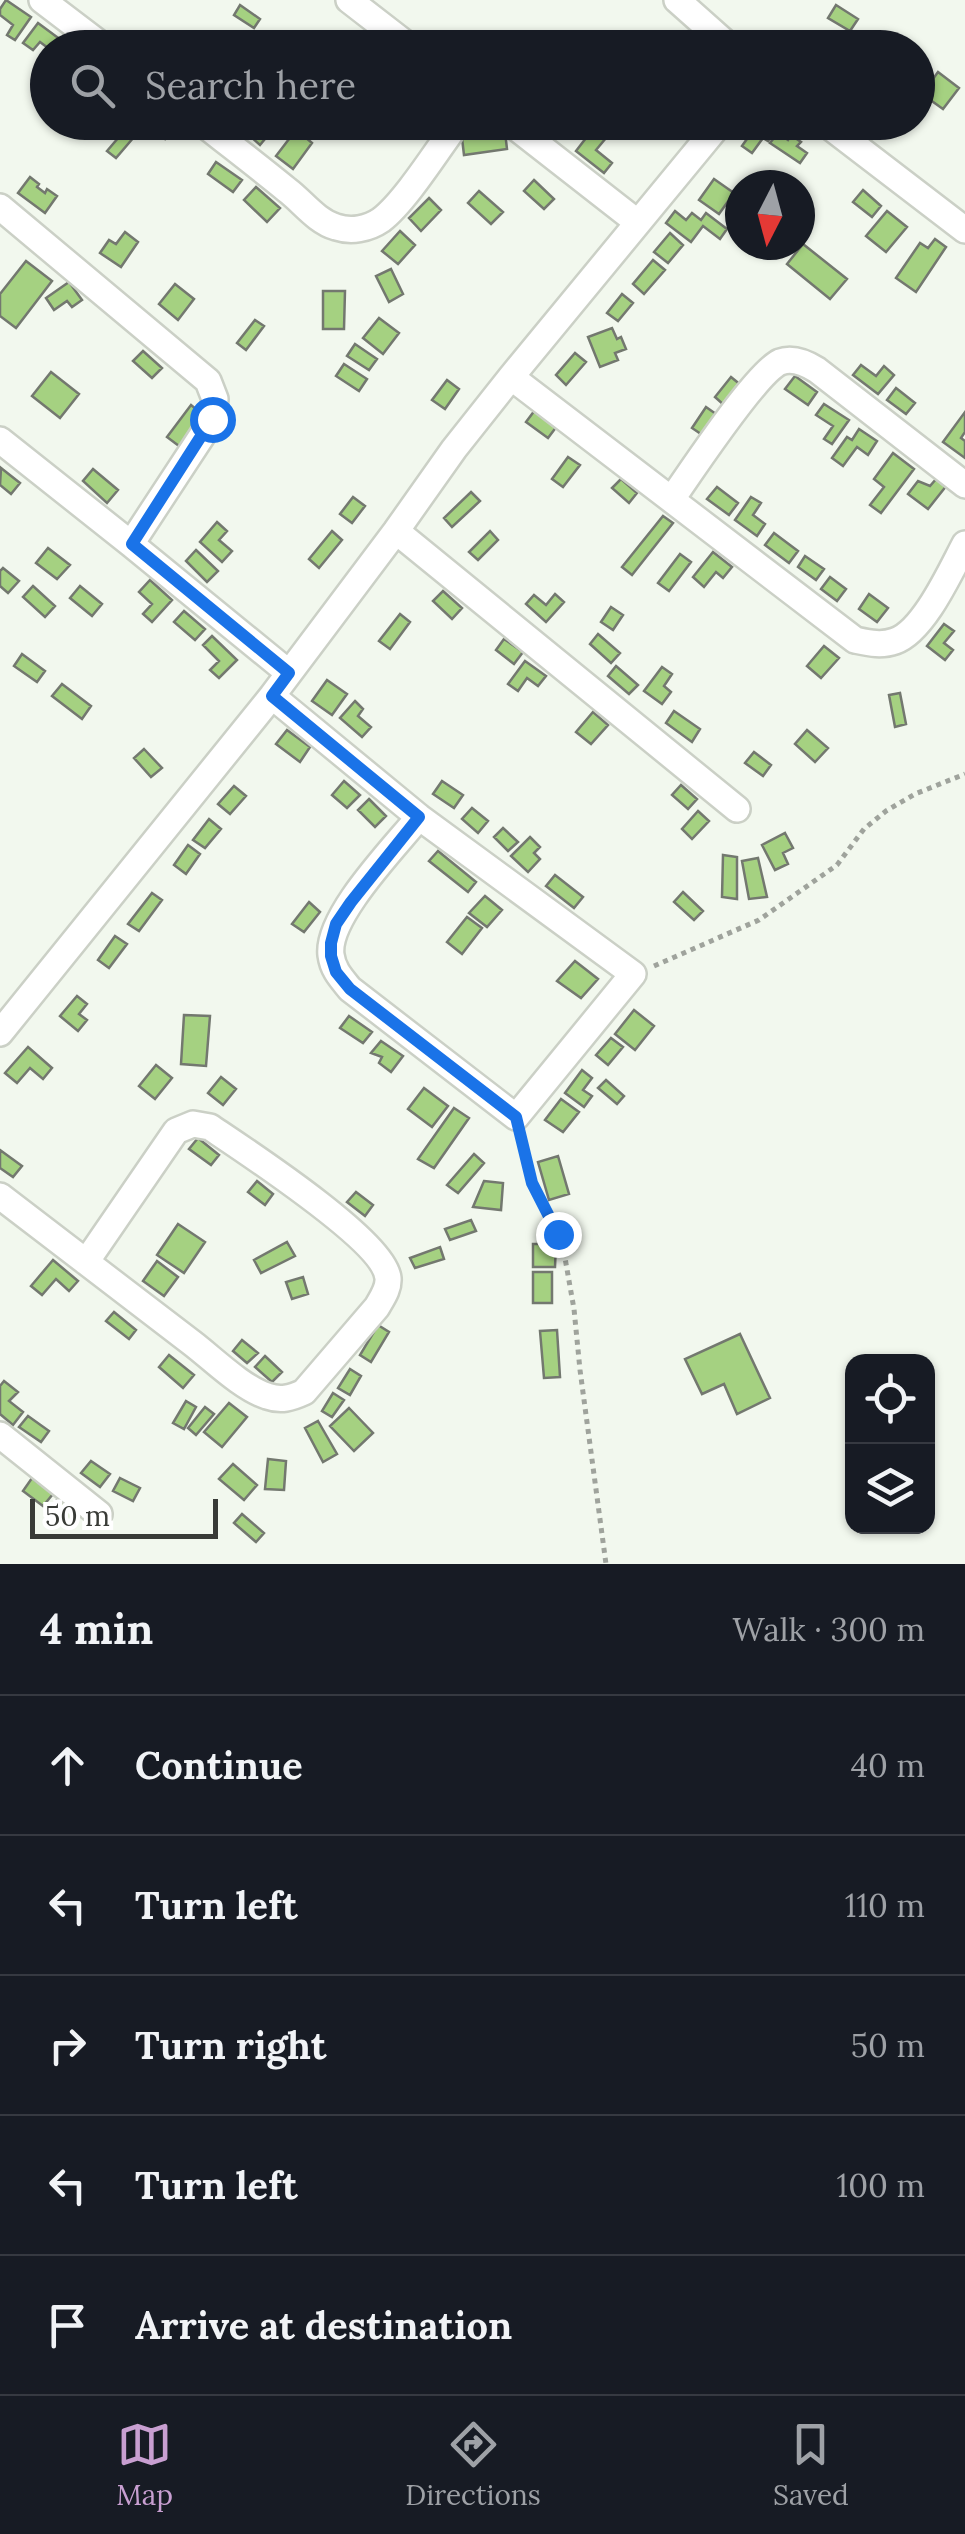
<!DOCTYPE html>
<meta charset="utf-8">
<style>
:root{--surface:#171b24;--page:#20242c;--text:#f1f3f6;--muted:#9ea1a6;--line:#363941;--accent:#c89fd1}
body{margin:0;font-family:Lora,serif;background:var(--page);color:var(--text)}
.controls{position:absolute;right:30px;bottom:30px;display:grid;overflow:hidden;border-radius:20px;box-shadow:0 2px 8px #0004}
.controls button{width:90px;height:90px;display:grid;place-items:center;padding:0;border:0;border-bottom:2px solid var(--line);background:var(--surface);color:var(--text);font:50px sans-serif}
.compass{position:absolute;left:725px;top:170px;width:90px;height:90px;border-radius:50%;background:var(--surface);box-shadow:0 2px 8px #0004;rotate:186deg}
.scale{position:absolute;left:30px;bottom:25px;width:188px;box-sizing:border-box;padding-left:10px;border:5px solid #393b37;border-top:0;font-size:28px;line-height:35px;white-space:nowrap;color:#393b37;-webkit-text-stroke:8px #fff;paint-order:stroke}
.stop{position:absolute;width:30px;height:30px;margin:-22px;border:8px solid #1a73e8;border-radius:50%;background:#fff}
.stop.end{background:#1a73e8;border-color:#fff;box-shadow:0 2px 10px #0008}
.list{margin:0;padding:0;list-style:none}
h2{display:flex;justify-content:space-between;align-items:center;height:130px;margin:0;padding:0 40px;font-size:42px}
h2 small{font-size:32px;font-weight:400;color:var(--muted)}
.list li{display:grid;grid-template-columns:65px 1fr auto;gap:30px;align-items:center;box-sizing:border-box;height:140px;padding:0 40px;border-top:2px solid var(--line)}
.list b{display:block;font-size:38px;white-space:nowrap}
.list em{font-size:32px;font-style:normal;color:var(--muted)}
.icon{flex:none;width:55px;height:55px;fill:none;stroke:currentColor;stroke-width:2;stroke-linecap:round;stroke-linejoin:round}
.map{position:relative;flex:none;width:965px;height:1564px;overflow:hidden}
.search{position:absolute;background:var(--surface);box-shadow:0 2px 8px #0004;left:30px;right:30px;top:30px;height:110px;display:flex;align-items:center;gap:25px;box-sizing:border-box;padding:0 35px;border-radius:55px;color:var(--muted);font-size:38px}
.sheet{height:830px;background:var(--surface)}
nav{display:flex;justify-content:space-around;align-items:center;box-sizing:border-box;height:140px;border-top:2px solid var(--line);background:var(--surface);font-size:28px;color:var(--muted)}
nav a{display:grid;justify-items:center;gap:5px}
nav .on{color:var(--accent)}
.map>svg:first-child{display:block}
.building{fill:#a5d181;stroke:#73786f;stroke-width:2.5}
.lines{fill:none;stroke-linecap:round;stroke-linejoin:round}
.minor-casing{stroke:#cbd0c6;stroke-width:30}
.path{stroke:#9fa39c;stroke-width:5;stroke-dasharray:5 5;stroke-linecap:butt}
.minor{stroke:#fff;stroke-width:25}
.route{stroke:#1a73e8;stroke-width:12}
</style>
<div class="map">
<svg width="965" height="1564" viewBox="0 0 965 1564">
<rect width="100%" height="100%" fill="#f2f8ee"/>
<!-- building -->
<path class="building" d="M6 0 31 17 15 40 7 35 13 25 0 15V9Z
M240 5 260 19 254 28 234 15Z
M836 5 858 19 850 31 828 18Z
M38 23 61 40 55 48H48L40 42 33 50 23 43Z
M938 72 959 88 943 109 922 94Z
M139 122H164L172 128 165 139Z
M244 122H256L269 134 260 145 240 127Z
M759 122 767 125 769 122 781 123 768 141 763 138 752 153 742 146Z
M131 123 140 130 116 158 107 151Z
M299 126 307 132 304 136 312 143 293 169 276 156Z
M593 129 606 138 596 150 612 163 604 173 576 151Z
M505 132 507 149 464 155 462 138Z
M778 133 788 140 791 135 801 142 797 146 807 153 800 163 770 143Z
M216 162 242 180 233 192 208 174Z
M30 177 39 184 37 187 45 193 47 189 57 196 45 213 18 193Z
M714 179 734 193 719 214 699 200Z
M534 180 554 199 544 209 524 191Z
M256 187 280 208 267 222 244 200Z
M863 190 881 206 872 217 853 202Z
M479 191 503 212 491 224 468 203Z
M429 198 441 210 421 231 409 218Z
M675 211 686 220 692 213 701 220 706 213 727 229 720 239 703 226 691 242 666 223Z
M887 211 907 227 886 252 866 236Z
M400 231 415 245 398 264 382 251Z
M125 232 138 242 121 267 100 253 109 240 116 244Z
M670 233 683 245 668 263 654 252Z
M935 239 946 247 916 292 896 278 920 243 928 248Z
M803 244 847 279 830 299 787 264Z
M653 260 665 270 644 294 633 284Z
M26 261 52 281 16 328 0 316V294Z
M391 269 403 294 389 302 376 276Z
M69 282 82 300 72 307 67 301 54 310 46 298Z
M175 284 194 299 178 320 159 304Z
M323 291H345L344 329H323Z
M622 294 633 303 618 321 607 313Z
M379 318 399 333 383 354 363 338Z
M255 320 264 326 246 350 237 343Z
M612 328 617 339 621 337 626 349 615 353 618 360 600 367 588 337Z
M355 344 377 359 369 370 347 356Z
M143 351 162 368 152 378 133 361Z
M575 353 586 362 566 385 556 375Z
M344 364 367 379 359 391 336 376Z
M861 365 876 376 884 366 894 375 878 394 853 375Z
M51 372 79 394 60 418 32 396Z
M795 376 817 392 808 405 785 389Z
M731 377 742 386 725 406 715 397Z
M447 380 459 389 445 409 432 400Z
M896 388 915 403 906 414 887 400Z
M824 404 849 420 832 444 824 439 833 426 816 415Z
M191 405 203 415 179 446 167 437Z
M706 407 716 414 701 434 692 428Z
M535 410 557 426 548 438 526 422Z
M965 412V432L961 438 965 441V458L943 442Z
M859 429 877 441 868 455 857 447 843 466 832 458 847 437 852 440Z
M893 453 914 469 881 513 870 505 884 487 874 479Z
M568 457 580 465 563 487 552 479Z
M1 468 20 483 11 494 0 485Z
M93 469 118 490 107 503 83 481Z
M937 478 947 485 928 509 908 494 918 481 930 486Z
M621 479 637 493 629 503 612 488Z
M717 487 738 503 729 515 707 499Z
M471 492 480 501 452 527 444 518Z
M353 497 365 506 352 523 340 514Z
M751 497 761 503 753 515 765 524 757 536 735 520Z
M663 516 673 523 632 575 622 567Z
M217 522 227 531 219 540 232 551 222 562 200 542Z
M332 531 342 540 319 568 309 559Z
M490 531 498 540 478 560 469 552Z
M774 533 798 551 789 563 765 545Z
M48 548 70 565 57 579 36 563Z
M196 550 218 571 207 582 186 561Z
M713 552 732 567 723 578 716 572 704 587 693 577Z
M680 554 691 562 669 591 658 583Z
M805 556 824 569 816 580 798 567Z
M3 568 19 581 8 593 0 586V571Z
M830 577 846 589 837 601 821 589Z
M150 580 172 600 152 622 143 614 152 604 139 592Z
M33 586 55 606 45 617 23 597Z
M80 586 102 604 92 616 70 598Z
M443 591 462 608 452 619 433 601Z
M555 594 564 602 546 622 526 604 534 595 546 605Z
M869 594 888 608 877 622 859 609Z
M611 607 623 615 613 630 601 622Z
M184 611 205 629 195 640 174 622Z
M400 614 410 622 390 649 379 641Z
M944 624 954 631 944 643 953 650 945 660 927 646Z
M598 634 620 653 611 663 590 644Z
M212 636 237 660 219 678 210 670 219 661 203 645Z
M504 639 523 652 514 664 496 650Z
M824 646 839 658 821 678 807 666Z
M22 654 45 671 37 682 14 666Z
M525 661 546 676 538 686 527 678 518 691 508 684Z
M616 666 638 685 629 694 608 676Z
M662 667 672 674 664 686 671 692 662 704 644 691Z
M327 680 347 694 332 715 312 701Z
M62 684 91 706 82 719 52 696Z
M900 693 906 724 895 727 889 695Z
M355 701 363 709 358 716 371 727 362 737 340 718Z
M674 711 700 729 692 742 666 723Z
M593 712 608 725 591 744 576 732Z
M287 730 310 747 300 762 276 744Z
M807 730 828 748 815 762 795 744Z
M144 749 162 768 151 777 134 758Z
M754 752 771 765 763 776 745 763Z
M344 781 360 795 347 808 332 795Z
M442 781 463 795 454 808 433 794Z
M681 785 697 799 688 809 672 795Z
M234 786 246 796 230 814 218 804Z
M369 799 386 816 375 827 358 810Z
M472 808 488 821 478 833 462 819Z
M698 811 709 821 692 839 682 829Z
M209 819 221 829 205 848 193 840Z
M503 828 518 842 508 851 494 837Z
M785 833 793 848 783 853 788 864 775 870 762 845Z
M530 837 540 847 534 853 540 859 528 872 511 856Z
M188 845 200 854 186 874 174 865Z
M438 851 476 882 468 892 429 861Z
M723 855 737 857V899L722 897Z
M758 858 767 897 749 899 742 861Z
M555 875 583 897 574 908 546 886Z
M683 892 703 911 694 920 674 902Z
M152 893 162 900 139 931 128 924Z
M485 896 502 910 487 927 469 913Z
M309 902 320 912 304 932 292 924Z
M467 917 482 928 462 954 447 942Z
M115 936 127 944 109 968 98 960Z
M575 961 598 979 581 998 557 981Z
M77 996 87 1004 79 1014 87 1020 78 1031 60 1016Z
M634 1010 654 1026 635 1050 615 1034Z
M184 1015 210 1016 206 1066 181 1064Z
M349 1016 372 1032 363 1043 340 1028Z
M611 1038 623 1047 608 1065 596 1055Z
M381 1041 403 1056 391 1072 379 1063 382 1057 371 1053Z
M28 1047 52 1068 43 1079 30 1068 17 1083 5 1073Z
M156 1065 172 1078 155 1099 139 1086Z
M582 1070 592 1078 583 1090 592 1096 584 1107 565 1093Z
M221 1077 236 1089 223 1105 208 1093Z
M606 1080 624 1096 617 1104 598 1088Z
M424 1088 448 1106 432 1127 408 1109Z
M561 1099 579 1112 563 1132 545 1120Z
M454 1108 469 1118 434 1168 418 1159Z
M198 1138 219 1155 211 1165 189 1149Z
M0 1150 22 1166 13 1177 0 1168Z
M474 1154 484 1163 458 1193 447 1185Z
M558 1156 569 1194 549 1200 538 1162Z
M257 1181 273 1194 265 1205 248 1192Z
M484 1181 503 1183 501 1210 473 1207Z
M356 1192 373 1205 365 1216 347 1202Z
M471 1220 476 1231 450 1240 445 1229Z
M178 1224 205 1242 184 1273 157 1255Z
M287 1242 295 1256 261 1273 254 1260Z
M533 1244H556L555 1267H533Z
M440 1247 444 1259 415 1268 410 1258Z
M53 1260 78 1281 69 1291 56 1279 42 1295 31 1286Z
M157 1261 178 1277 164 1296 143 1281Z
M533 1272H552V1303H533Z
M303 1277 308 1294 292 1299 286 1282Z
M114 1312 136 1330 129 1339 106 1321Z
M378 1325 389 1332 371 1362 360 1355Z
M557 1330 560 1377 544 1378 540 1331Z
M740 1334 770 1398 737 1414 724 1384 702 1394 685 1359Z
M242 1340 258 1353 247 1363 233 1351Z
M169 1355 194 1375 183 1388 159 1367Z
M265 1356 282 1372 272 1382 255 1367Z
M350 1369 361 1376 350 1395 338 1388Z
M4 1381 18 1392 9 1401 23 1412 13 1425 0 1414V1386Z
M333 1393 344 1400 332 1417 322 1411Z
M186 1401 196 1407 184 1429 173 1423Z
M229 1403 247 1417 222 1447 204 1432Z
M205 1407 214 1414 196 1435 188 1428Z
M349 1408 373 1433 354 1451 330 1426Z
M28 1416 49 1431 41 1442 19 1427Z
M318 1421 337 1454 323 1462 305 1428Z
M268 1459 286 1461 284 1490 265 1489Z
M91 1461 110 1474 100 1487 81 1473Z
M233 1464 257 1485 244 1500 219 1479Z
M32 1478 53 1494 43 1506 23 1491Z
M120 1478 140 1488 133 1501 113 1491Z
M59 1497 80 1514 70 1527 49 1510Z
M242 1514 264 1533 256 1542 234 1523Z"/>
<g class="lines">
<defs>
<path id="minor" d="M42 0 105 48
M349 0 411 48
M677 0 731 48
M201 122C230 145 259 167 287 190 303 202 316 221 336 227 351 232 368 229 381 220 405 202 438 149 458 122
M509 122 637 222
M824 122 965 230
M0 207 208 381 215 399 213 419 131 544
M511 377 855 640C869 643 881 646 895 641 924 631 951 570 965 544
M0 440 131 544 289 673
M672 499C690 473 756 373 780 362 793 357 806 363 817 370L965 485
M396 531 737 809
M272 696 419 817 633 974 516 1117 350 989C341 978 333 970 331 955 326 917 395 847 419 817
M0 1033 272 696 396 531 454 449 511 377 721 122
M0 1196C64 1245 128 1294 192 1343 213 1359 242 1388 267 1396 281 1401 291 1398 304 1392L377 1307C382 1298 389 1289 388 1278 384 1241 244 1150 210 1127L193 1124 176 1131 86 1262
M0 1435 99 1514"/>
</defs>
<!-- minor casing -->
<use href="#minor" class="minor-casing"/>
<!-- path -->
<path class="path" d="M654 966 759 920 837 865 864 829 886 811 915 794 965 774
M521 1139 533 1183 558 1234 565 1258 574 1309 580 1370 606 1564"/>
<!-- minor -->
<use href="#minor" class="minor"/>
</g>
<g class="lines">
<!-- route -->
<path class="route" d="M212 419 132 544 289 673 272 696 419 817 351 902 336 924 331 943V956L336 972 350 989 516 1117 532 1183 558 1234"/>
</g>
</svg>
<div class="controls">
<button><svg class="icon" aria-label="locate" viewBox="0 0 24 24"><circle cx="12" cy="12" r="6"/><path d="M12 2v4M12 18v4M2 12h4M18 12h4"/></svg></button>
<button><svg class="icon" aria-label="layers" viewBox="0 0 24 24"><path d="M12 4l9 5-9 5-9-5zM3 14l9 5 9-5"/></svg></button>
</div>
<svg class="compass" viewBox="-18 -18 36 36"><path d="M0-13l5 13h-10z" fill="#e53935"/><path d="M0 13l5-13h-10z" fill="#9ea1a6"/></svg>
<div class="scale">50 m</div>
<div class="stop" style="left:212px;top:419px"></div>
<div class="stop end" style="left:558px;top:1234px"></div>
<div class="search"><svg class="icon" aria-label="search" viewBox="0 0 24 24"><circle cx="10" cy="10" r="6"/><path d="M15 15l6 6"/></svg>Search here</div>
</div>
<section class="sheet">
<h2>4 min<small>Walk · 300 m</small></h2>
<ul class="list">
<li><svg class="icon" aria-label="ahead" viewBox="0 0 24 24"><path d="M12 20V5M6 11l6-6 6 6"/></svg><div><b>Continue</b></div><em>40 m</em></li>
<li><svg class="icon" aria-label="left" viewBox="0 0 24 24"><path d="M17 20v-9H6M10 6l-5 5 5 5"/></svg><div><b>Turn left</b></div><em>110 m</em></li>
<li><svg class="icon" aria-label="right" viewBox="0 0 24 24"><path d="M7 20v-9h11M14 6l5 5-5 5"/></svg><div><b>Turn right</b></div><em>50 m</em></li>
<li><svg class="icon" aria-label="left" viewBox="0 0 24 24"><path d="M17 20v-9H6M10 6l-5 5 5 5"/></svg><div><b>Turn left</b></div><em>100 m</em></li>
<li><svg class="icon" aria-label="arrive" viewBox="0 0 24 24"><path d="M6 21V4h12l-3 4 3 4H6"/></svg><div><b>Arrive at destination</b></div></li>
</ul>
</section>
<nav>
<a class="on"><svg class="icon" aria-label="map" viewBox="0 0 24 24"><path d="M3 6l6-2 6 2 6-2v14l-6 2-6-2-6 2zM9 4v14M15 6v14"/></svg>Map</a>
<a><svg class="icon" aria-label="directions" viewBox="0 0 24 24"><path d="M12 3l9 9-9 9-9-9zM9 14v-3h6M13 9l2 2-2 2"/></svg>Directions</a>
<a><svg class="icon" aria-label="saved" viewBox="0 0 24 24"><path d="M7 4h10v16l-5-4-5 4z"/></svg>Saved</a>
</nav>
